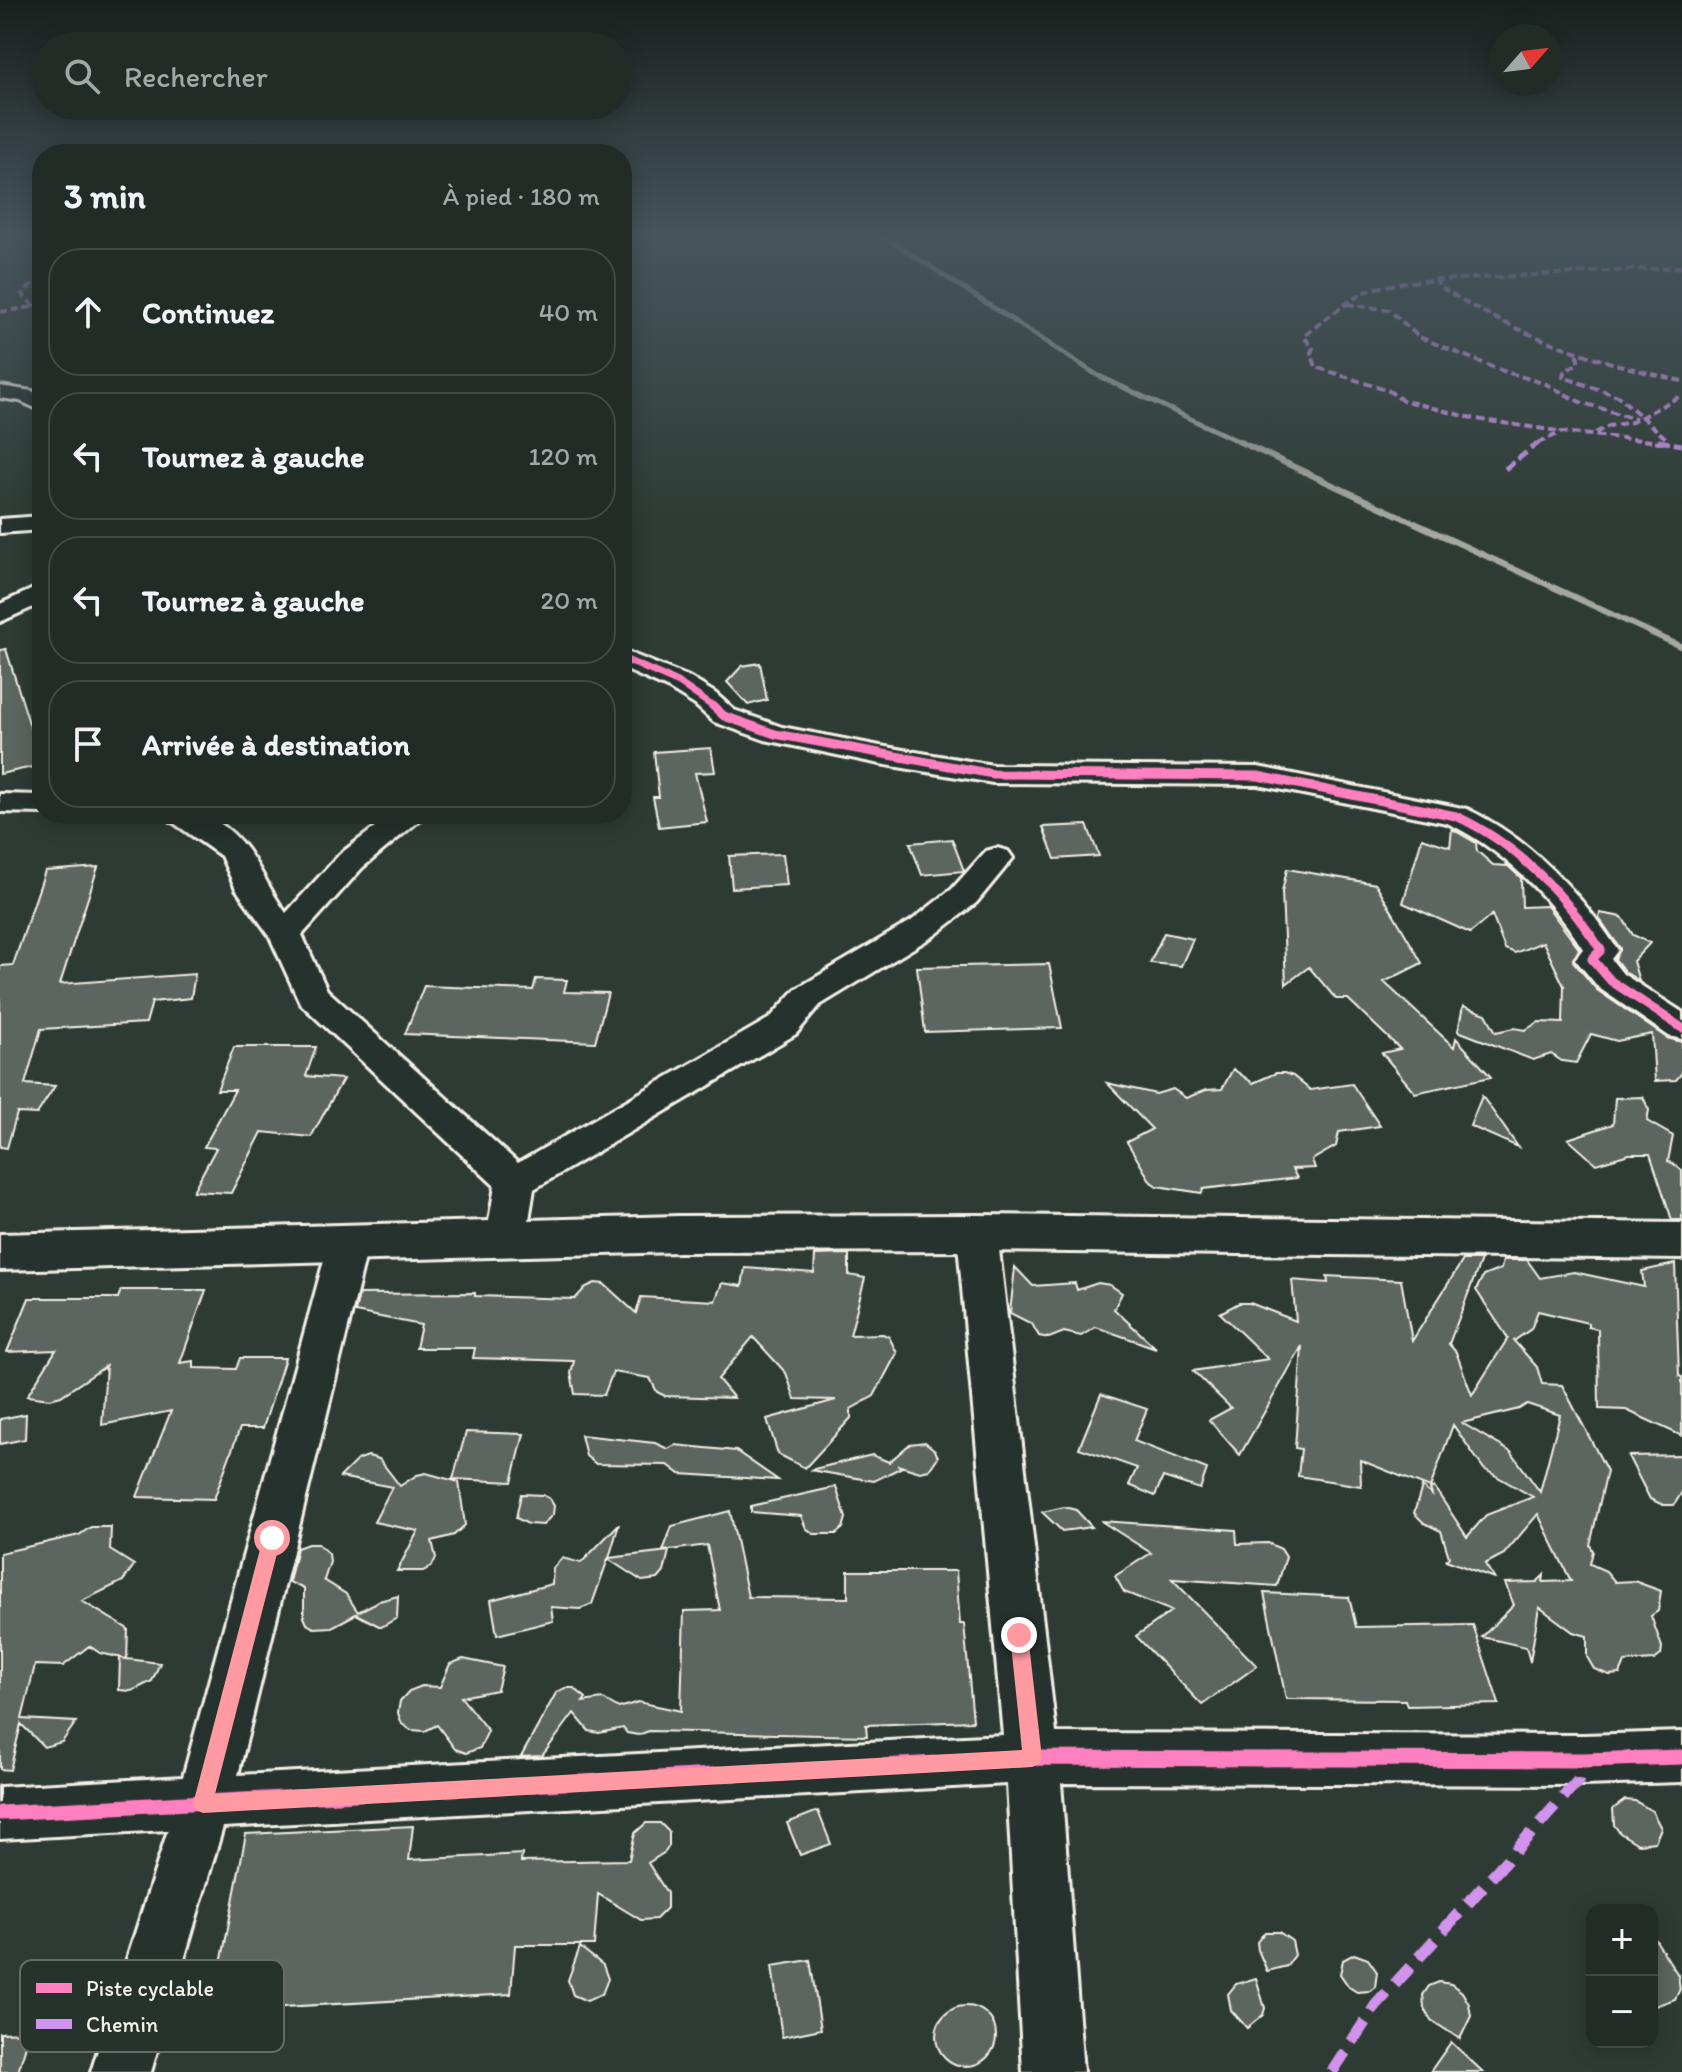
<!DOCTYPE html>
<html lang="fr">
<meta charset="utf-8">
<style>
:root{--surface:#222c27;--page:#2e3833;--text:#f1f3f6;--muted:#a2a7a7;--line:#3f4844}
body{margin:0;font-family:Itim,sans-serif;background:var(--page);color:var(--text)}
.controls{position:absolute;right:24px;bottom:24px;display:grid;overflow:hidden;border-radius:16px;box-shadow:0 4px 20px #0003}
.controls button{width:72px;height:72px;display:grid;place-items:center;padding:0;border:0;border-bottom:2px solid var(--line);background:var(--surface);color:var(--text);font:40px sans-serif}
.compass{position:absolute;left:1490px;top:24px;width:72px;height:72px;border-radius:50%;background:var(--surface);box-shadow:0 4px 20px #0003;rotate:62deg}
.stop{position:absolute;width:24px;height:24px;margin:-18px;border:6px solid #ff9aa2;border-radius:50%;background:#fff}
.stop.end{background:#ff9aa2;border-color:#fff;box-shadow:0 2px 8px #0008}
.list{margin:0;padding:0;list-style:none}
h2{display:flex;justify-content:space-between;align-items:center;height:104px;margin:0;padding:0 32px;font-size:34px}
h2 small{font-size:26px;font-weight:400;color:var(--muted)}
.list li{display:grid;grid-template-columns:52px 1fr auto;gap:24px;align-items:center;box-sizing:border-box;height:128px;margin:0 16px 16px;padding:0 16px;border:2px solid var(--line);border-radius:32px}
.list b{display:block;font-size:30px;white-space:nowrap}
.list em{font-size:26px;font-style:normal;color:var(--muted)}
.icon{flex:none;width:44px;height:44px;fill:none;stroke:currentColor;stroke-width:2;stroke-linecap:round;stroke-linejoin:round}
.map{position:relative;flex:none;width:1682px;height:2072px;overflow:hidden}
.search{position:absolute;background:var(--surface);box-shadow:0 4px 20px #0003;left:32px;top:32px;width:600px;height:88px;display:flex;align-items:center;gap:20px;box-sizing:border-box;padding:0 28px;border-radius:44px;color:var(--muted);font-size:30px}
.panel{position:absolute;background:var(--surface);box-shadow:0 4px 20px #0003;left:32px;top:144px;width:600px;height:680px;border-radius:32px}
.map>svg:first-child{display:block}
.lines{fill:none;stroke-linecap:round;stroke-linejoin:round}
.stream-far1{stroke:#a4a8a0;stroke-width:5}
.stream{stroke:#a4a8a0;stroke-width:6}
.building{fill:#5c655e;stroke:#f4f1e8;stroke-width:2;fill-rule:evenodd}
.street-casing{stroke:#f4f1e8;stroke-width:6}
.primary-casing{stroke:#f4f1e8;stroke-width:6}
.street{fill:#26332d;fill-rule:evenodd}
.primary{fill:#26332d;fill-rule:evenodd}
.quiet-far2{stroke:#d193ec;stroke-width:4;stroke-dasharray:8 4;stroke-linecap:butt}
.quiet-far1{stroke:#d193ec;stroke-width:5;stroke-dasharray:11 5;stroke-linecap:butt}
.quiet{stroke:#d193ec;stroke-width:12;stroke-dasharray:24 12;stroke-linecap:butt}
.cycleway-far2-casing{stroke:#26332d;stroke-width:10}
.cycleway-far1-casing{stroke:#26332d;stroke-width:13}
.cycleway-casing{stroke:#26332d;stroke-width:20}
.cycleway-far2{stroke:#ff80c0;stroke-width:7}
.cycleway-far1{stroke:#ff80c0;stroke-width:9}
.cycleway{stroke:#ff80c0;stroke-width:15}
.route{fill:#ff9aa2}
.key{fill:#26332d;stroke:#646c65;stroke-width:2}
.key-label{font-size:22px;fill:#f4f1e8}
</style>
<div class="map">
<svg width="1682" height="2072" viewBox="0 0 1682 2072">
<rect width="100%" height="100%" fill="#2e3b34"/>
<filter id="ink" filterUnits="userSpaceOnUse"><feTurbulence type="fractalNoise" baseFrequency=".0125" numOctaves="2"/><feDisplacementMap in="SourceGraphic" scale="16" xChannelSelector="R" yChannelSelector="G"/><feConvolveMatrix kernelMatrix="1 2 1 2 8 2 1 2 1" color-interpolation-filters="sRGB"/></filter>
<g filter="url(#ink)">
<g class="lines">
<!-- stream-far1 -->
<path class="stream-far1" d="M883 236 1097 375 1242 443"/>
<!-- stream -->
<path class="stream" d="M1238 441 1682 647"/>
</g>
<!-- building -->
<path class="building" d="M6 649 42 765 0 774V650Z
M760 663 767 700 748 705 727 682 742 666Z
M711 748 715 772 695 773 707 822 659 827 653 797H659L654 752Z
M1087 825 1099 856 1055 859 1043 827Z
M1452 829 1476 843 1477 851 1493 865 1508 866 1521 878 1522 907 1547 906 1579 949 1573 961 1597 990 1667 1038 1682 1042V1073L1676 1080 1655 1081 1652 1034 1617 1041 1591 1034 1576 1063 1562 1061 1551 1054 1533 1060 1458 1031 1463 1006 1486 1014 1496 1032 1514 1028 1525 1030 1539 1022 1563 1023 1564 986 1543 942 1515 953 1505 949 1492 915 1470 933 1403 903 1422 838 1450 847Z
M952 839 964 871 922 875 910 843Z
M783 854 787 885 732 888 729 856Z
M98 867 60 984 195 974 191 998 152 1002 146 1023 41 1029 25 1084 55 1086 37 1114 17 1113 7 1148 0 1147V966L13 965 45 871Z
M1287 869 1376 884 1422 963 1384 982 1454 1047 1456 1038 1491 1077 1415 1093 1382 1053 1400 1049 1348 999H1336L1309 967 1286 984 1282 892Z
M1600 913 1622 917 1633 935 1650 943 1633 961 1639 981 1625 972 1615 959 1620 948 1599 918Z
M1164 933 1193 939 1181 966 1150 963Z
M1049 964 1062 1028 925 1032 917 967Z
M536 979 567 980 564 992 608 993 595 1042 405 1034 424 986 533 990Z
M234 1047H316L306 1076 343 1079 311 1137 262 1132 231 1193 193 1191 216 1148 204 1147 235 1090H217Z
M1233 1069 1253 1083 1276 1073H1284L1293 1076 1310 1090 1352 1084 1380 1126 1339 1132 1336 1146 1312 1160 1315 1168 1292 1169 1297 1178 1203 1189 1202 1193 1157 1186 1151 1182 1127 1142 1152 1129 1107 1083 1156 1094 1173 1089 1186 1098 1206 1090 1222 1089Z
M1482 1096 1518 1147 1470 1126Z
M1643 1097 1649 1110 1647 1121 1673 1136 1668 1161 1682 1170V1220H1672L1650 1154H1629L1596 1164 1568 1139 1613 1124 1615 1098Z
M849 1254V1275L865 1278 850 1335 883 1334 889 1337 897 1353 874 1396 851 1409V1418L805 1468 778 1454 767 1419 836 1400 795 1399 786 1373 753 1337 718 1379 734 1398 665 1396 657 1392 650 1378 613 1372 604 1395 575 1394 571 1373 574 1361 473 1358 475 1348H416L421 1325 355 1312 359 1294 475 1293V1296L575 1299 586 1287 595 1283 604 1284 636 1313 641 1297 715 1301 722 1283 742 1286 745 1268 814 1273 815 1255Z
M1463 1260H1481L1449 1344 1456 1352 1472 1395 1508 1338 1476 1290 1483 1276 1501 1269 1503 1260H1527L1540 1278 1574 1272 1644 1287 1642 1271 1675 1264 1679 1376 1682 1377V1436L1626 1410 1599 1409 1598 1329 1588 1327V1323L1538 1311 1531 1329 1514 1341 1537 1367 1542 1384 1562 1385 1607 1471 1590 1545 1593 1551 1590 1564 1606 1571 1615 1582 1634 1581 1661 1591 1658 1611 1651 1616 1662 1647 1661 1655 1654 1660 1625 1662 1620 1674 1609 1675 1594 1669 1587 1657V1636L1573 1632 1539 1607 1530 1662 1526 1647 1482 1637 1514 1605 1505 1583 1537 1582 1544 1575 1543 1582 1571 1581 1538 1514 1504 1554 1485 1564 1494 1578 1446 1560 1449 1557 1441 1531 1424 1523 1414 1513 1422 1487 1432 1495 1430 1489 1434 1487 1467 1537 1486 1515 1533 1497 1484 1469 1453 1425 1430 1488 1360 1460 1361 1486 1298 1476 1301 1449 1295 1448 1302 1346 1240 1455 1209 1420 1231 1408 1193 1371 1268 1359 1220 1313 1239 1303H1250L1296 1321 1292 1280 1328 1283 1327 1276 1401 1280 1412 1341ZM1527 1404 1560 1415 1540 1492 1511 1452 1462 1423 1519 1409Z
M1015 1267 1033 1286 1075 1283 1077 1290 1098 1283 1110 1285 1122 1293 1114 1309 1156 1348 1096 1327 1081 1336 1064 1332 1049 1338 1039 1336 1032 1324 1010 1313Z
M121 1290H206L180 1363 194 1361V1368L236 1369 240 1358H285L263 1428H240L214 1499 137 1497 171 1411 102 1425 106 1366 61 1396 50 1399 27 1396 56 1350 7 1352 29 1298H118Z
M1101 1394 1147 1409 1134 1441 1207 1469 1200 1489 1163 1477 1155 1496 1129 1485 1137 1468 1079 1448Z
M26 1414 25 1439 0 1444V1419Z
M466 1432 524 1434 512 1482 453 1479Z
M581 1435 655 1443 668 1449 675 1445 736 1451 778 1480 680 1474 668 1465 596 1464 586 1456Z
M925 1442 935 1450 938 1457 929 1470 920 1472 897 1465 902 1467 874 1481 810 1470 872 1455 889 1462 910 1444Z
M1682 1455V1492L1674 1505H1663L1650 1499 1628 1456Z
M368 1456 379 1459 400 1486 417 1475 426 1473 459 1482 465 1525 454 1535 432 1541 436 1558 432 1566 423 1571H397L418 1531 374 1522 392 1487 340 1477 357 1460Z
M836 1487 846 1518 843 1528 836 1534H814L806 1528 801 1516 751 1512V1506Z
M521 1494 543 1495 550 1499 554 1506 553 1514 543 1525 528 1524 516 1518Z
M1064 1507 1076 1510 1092 1527 1062 1531 1042 1512Z
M730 1511 748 1597 848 1598V1571H956L960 1624H964L973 1721 866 1725 867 1736 649 1731 638 1735 627 1733 623 1728 599 1733 589 1731 574 1713 542 1756 521 1757 556 1693 565 1688H574L586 1698 583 1702 603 1699 619 1708 638 1702 681 1711 684 1611 720 1610 707 1545 663 1551 672 1526Z
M1101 1521 1236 1530 1237 1544 1268 1543 1281 1549 1286 1557 1277 1586 1172 1579 1257 1666 1202 1705 1136 1636 1172 1611 1124 1592 1115 1576 1151 1553Z
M619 1524 609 1558 669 1551 664 1572 658 1579 642 1581 608 1559 592 1604 580 1609 551 1607 553 1621 497 1635 491 1600 552 1584 553 1568 562 1558 581 1563Z
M91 1527H111L110 1550 134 1565 123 1581 82 1601 128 1629 127 1659 100 1653 89 1646 63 1666 35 1665 22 1719 76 1722 62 1742 44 1747 21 1724 10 1770 0 1769V1553L79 1535Z
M308 1544H318L329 1554 330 1562 324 1580 346 1594 358 1612 379 1601 398 1596 397 1618 381 1627 356 1614 332 1627 314 1628 307 1624 304 1617V1589L289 1582 297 1548Z
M1264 1593 1349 1597 1356 1627 1473 1625 1499 1704 1407 1706 1405 1700 1286 1699Z
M120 1658 127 1659 160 1663 152 1681 132 1691 119 1690Z
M463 1659 503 1667 497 1690 461 1697 488 1731 480 1748 466 1753 455 1749 437 1725 425 1731 411 1730 402 1724 398 1713 400 1701 409 1691 422 1686 440 1687 450 1664Z
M1625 1800 1635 1801 1652 1811 1661 1828 1655 1842 1638 1844 1620 1833 1614 1825 1613 1809Z
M818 1811 831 1844 800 1855 787 1823Z
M646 1823H660L669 1832V1846L665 1852 648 1863 667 1893V1908L656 1919 641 1920 598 1894 594 1945H515L511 1994 212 2011 246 1834 413 1826 409 1860 522 1854 521 1862 629 1860 635 1833Z
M1265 1932H1279L1292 1941 1295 1955 1287 1966 1267 1971 1258 1950 1257 1942Z
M1652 1934 1678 1975 1680 1989 1675 1999 1652 2007Z
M580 1947 603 1965 608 1979 602 1994 587 2001 573 1995 568 1980Z
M1354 1954 1368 1959 1377 1972 1375 1987 1370 1991 1357 1992 1349 1987 1340 1974 1343 1960Z
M810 1960 821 2029 782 2037 772 1966Z
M1256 1978 1265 2008 1263 2015 1247 2028 1231 2010 1228 1994 1236 1984Z
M1439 1982 1451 1984 1462 1992 1469 2004 1471 2016 1460 2039 1431 2020 1424 2008 1423 1995 1429 1986Z
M936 2036a30 30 0 1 1 60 0a30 30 0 1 1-60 0Z
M30 2032 18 2072H0V2033Z
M1451 2042 1483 2072H1430Z"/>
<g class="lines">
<defs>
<path id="street" d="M0 386 32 391 42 396V411L20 401 0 398Z
M42 516V530L0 533V519Z
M42 585V603L0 622V604Z
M622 650 689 677 715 693 734 710 782 727 880 746 993 765 1258 767 1467 809C1531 839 1579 892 1618 950L1611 959 1623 974 1682 1012V1039L1669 1036 1599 988 1575 959 1583 949C1550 897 1503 849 1447 823L1258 785 993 783 880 764 765 740 714 722 695 705 669 689 622 668Z
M0 794 42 795V813L0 812Z
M167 814C177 814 194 811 204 815 251 835 259 876 286 913L340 854 393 814H427L362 868 302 935 327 990 518 1163 770 1018 796 989 911 921 952 889 986 851 997 848 1008 851 1013 858 976 903 935 935 820 1005 796 1034 534 1189 526 1238 520 1248 506 1253 492 1248 486 1238 495 1186 300 1003 269 935 236 889 221 856 171 821Z
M977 1218 991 1223 997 1233 1056 1733 1583 1735 1682 1732V1782L1583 1785 1061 1783 1083 2072H1023L1007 1784 223 1827 151 2072H91L168 1830 0 1839V1787L183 1777 329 1242 335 1232 349 1227 363 1232 369 1242 238 1775 1003 1735 957 1233 963 1223Z"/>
<path id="primary" d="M977 1215 1682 1223V1259L977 1251 679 1252 0 1270V1234L679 1216Z"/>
</defs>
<!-- street casing -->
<use href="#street" class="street-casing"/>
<!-- primary casing -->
<use href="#primary" class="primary-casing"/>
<!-- street -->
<use href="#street" class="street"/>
<!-- primary -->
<use href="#primary" class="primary"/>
<!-- quiet-far2 -->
<path class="quiet-far2" d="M42 276 22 294 42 314
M1438 277V285C1513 335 1595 361 1682 381
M1347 304 1389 310 1419 337 1500 370 1546 384 1580 402 1636 419
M0 312 39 306
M1578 354V363L1564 372 1563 377 1618 396 1668 440
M1557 431 1476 419 1402 400 1389 391 1316 367 1311 352 1313 348 1304 337C1309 330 1359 294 1367 291 1379 287 1393 285 1405 282L1682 267
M1595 433 1609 426 1632 422 1682 395
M1538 443 1562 432 1670 443"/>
<!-- quiet-far1 -->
<path class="quiet-far1" d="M1658 441 1682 445
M1505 469 1541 441"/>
<!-- quiet -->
<path class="quiet" d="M1332 2072 1376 2005 1578 1781 1583 1760"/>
<defs>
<path id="cycleway-far2" d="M622 658 679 683 715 708"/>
<path id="cycleway-far1" d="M713 706 724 716 775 734 993 774 1258 776 1456 816C1517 844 1565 895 1601 950L1592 959 1611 981 1682 1028"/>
<path id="cycleway" d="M0 1813 1032 1758 1583 1760 1682 1757"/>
</defs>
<!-- cycleway-far2 casing -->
<use href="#cycleway-far2" class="cycleway-far2-casing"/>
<!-- cycleway-far1 casing -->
<use href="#cycleway-far1" class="cycleway-far1-casing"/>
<!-- cycleway casing -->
<use href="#cycleway" class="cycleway-casing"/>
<!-- cycleway-far2 -->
<use href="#cycleway-far2" class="cycleway-far2"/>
<!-- cycleway-far1 -->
<use href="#cycleway-far1" class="cycleway-far1"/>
<!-- cycleway -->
<use href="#cycleway" class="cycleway"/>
</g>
</g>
<!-- sky -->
<linearGradient id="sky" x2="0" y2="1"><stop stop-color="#19201d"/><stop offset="0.45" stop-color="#46555c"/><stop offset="1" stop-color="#46555c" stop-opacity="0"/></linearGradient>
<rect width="1682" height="526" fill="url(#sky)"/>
<!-- route -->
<path class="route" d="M272 1531 281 1538 215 1794 1022 1750 1010 1635 1013 1629 1019 1627 1025 1629 1028 1635 1042 1758 1039 1764 1032 1767 203 1813 196 1810 193 1804 263 1538Z"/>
<!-- legend -->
<rect x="20" y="1960" width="264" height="92" rx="12" class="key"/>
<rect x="36" y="1983" width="36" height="10" fill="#ff80c0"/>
<rect x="36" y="2019" width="36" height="10" fill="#d193ec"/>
<g class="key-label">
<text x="86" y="1996">Piste cyclable</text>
<text x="86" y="2032">Chemin</text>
</g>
</svg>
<div class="controls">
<button>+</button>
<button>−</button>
</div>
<svg class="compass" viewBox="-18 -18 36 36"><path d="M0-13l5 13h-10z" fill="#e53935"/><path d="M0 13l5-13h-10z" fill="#a2a7a7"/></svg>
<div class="stop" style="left:272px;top:1538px"></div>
<div class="stop end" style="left:1019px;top:1635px"></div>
<div class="search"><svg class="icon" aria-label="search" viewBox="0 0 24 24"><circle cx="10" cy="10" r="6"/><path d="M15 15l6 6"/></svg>Rechercher</div>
<section class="panel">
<h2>3 min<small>À pied · 180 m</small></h2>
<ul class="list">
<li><svg class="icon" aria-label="ahead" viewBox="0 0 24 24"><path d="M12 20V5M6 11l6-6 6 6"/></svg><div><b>Continuez</b></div><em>40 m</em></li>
<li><svg class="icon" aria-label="left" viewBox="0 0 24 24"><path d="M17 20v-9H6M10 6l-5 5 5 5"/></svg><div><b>Tournez à gauche</b></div><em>120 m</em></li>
<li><svg class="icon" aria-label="left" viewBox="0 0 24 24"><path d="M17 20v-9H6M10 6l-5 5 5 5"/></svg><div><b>Tournez à gauche</b></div><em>20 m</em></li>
<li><svg class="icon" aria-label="arrive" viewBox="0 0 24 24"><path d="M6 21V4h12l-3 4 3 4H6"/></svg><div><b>Arrivée à destination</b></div></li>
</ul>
</section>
</div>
